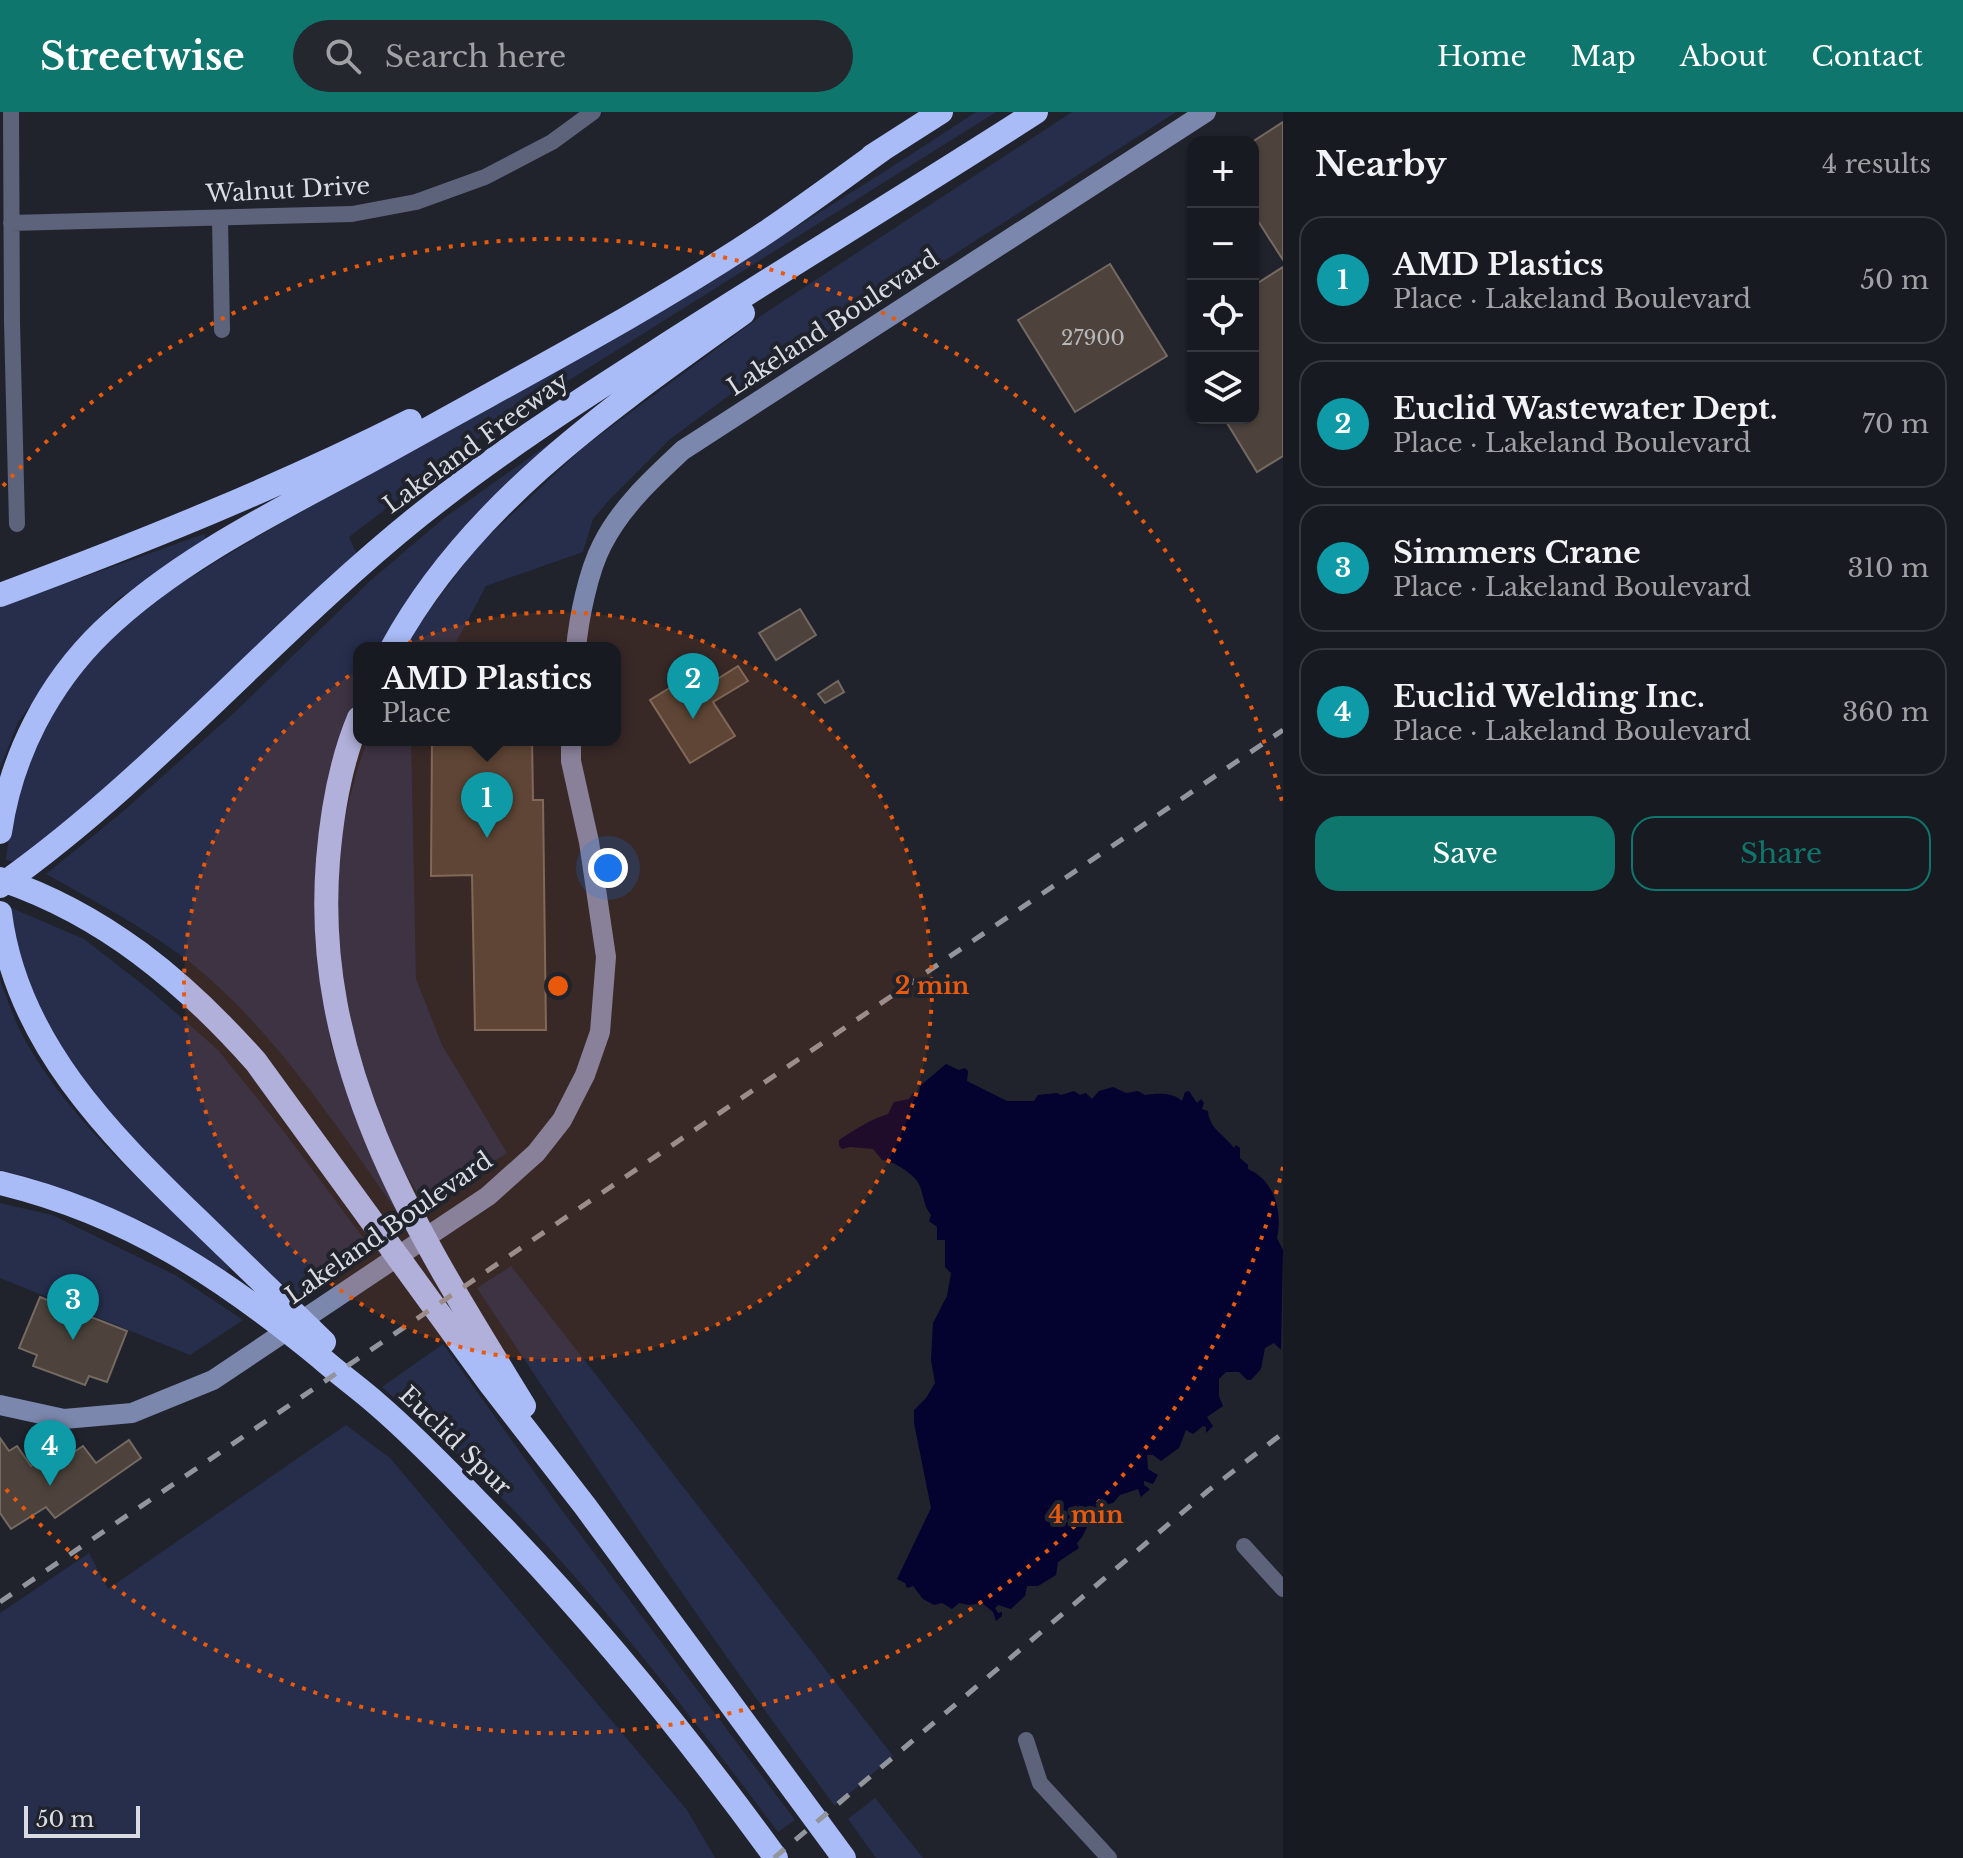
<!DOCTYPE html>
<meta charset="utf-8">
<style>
:root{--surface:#181a21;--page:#25272e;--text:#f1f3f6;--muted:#9fa1a5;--line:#36383f;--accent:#0f766e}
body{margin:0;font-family:"Libre Baskerville",serif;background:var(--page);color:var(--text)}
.controls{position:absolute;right:24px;top:24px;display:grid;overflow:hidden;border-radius:16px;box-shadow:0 2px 6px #0004}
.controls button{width:72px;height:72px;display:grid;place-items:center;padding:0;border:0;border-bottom:2px solid var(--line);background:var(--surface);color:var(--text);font:40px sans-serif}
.scale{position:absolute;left:24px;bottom:20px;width:116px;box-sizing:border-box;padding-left:8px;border:4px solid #dadce3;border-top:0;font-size:22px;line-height:28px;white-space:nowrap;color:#dadce3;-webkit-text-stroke:6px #20232c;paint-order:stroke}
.you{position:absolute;left:608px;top:756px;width:28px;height:28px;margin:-20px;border:6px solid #fff;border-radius:50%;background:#1a73e8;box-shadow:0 0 0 12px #1a73e833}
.badge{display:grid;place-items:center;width:52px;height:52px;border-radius:50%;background:var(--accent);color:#fff;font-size:26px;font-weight:700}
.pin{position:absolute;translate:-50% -66px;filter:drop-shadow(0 2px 4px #0008)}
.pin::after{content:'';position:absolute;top:42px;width:28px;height:24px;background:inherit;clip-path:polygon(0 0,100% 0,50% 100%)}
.popup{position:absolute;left:353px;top:530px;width:268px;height:104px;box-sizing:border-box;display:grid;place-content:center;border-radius:16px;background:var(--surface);filter:drop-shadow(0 2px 6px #0005);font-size:26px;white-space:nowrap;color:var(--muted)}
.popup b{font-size:30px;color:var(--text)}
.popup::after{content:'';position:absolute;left:50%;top:100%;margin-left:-16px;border:16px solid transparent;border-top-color:var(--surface)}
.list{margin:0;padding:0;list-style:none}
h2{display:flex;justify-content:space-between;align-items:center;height:104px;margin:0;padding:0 32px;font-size:34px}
h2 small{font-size:26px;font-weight:400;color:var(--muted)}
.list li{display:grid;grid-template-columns:52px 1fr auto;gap:24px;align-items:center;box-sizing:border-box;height:128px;margin:0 16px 16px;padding:0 16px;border:2px solid var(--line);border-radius:24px}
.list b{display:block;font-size:30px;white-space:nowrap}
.list p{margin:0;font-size:26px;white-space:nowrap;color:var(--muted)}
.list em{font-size:26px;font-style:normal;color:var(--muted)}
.actions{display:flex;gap:16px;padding:24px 32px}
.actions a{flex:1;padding:18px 0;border:2px solid var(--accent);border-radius:24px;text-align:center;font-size:28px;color:var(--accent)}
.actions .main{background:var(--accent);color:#fff}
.icon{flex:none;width:44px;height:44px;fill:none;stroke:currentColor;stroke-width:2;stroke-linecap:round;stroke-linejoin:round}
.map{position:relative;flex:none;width:1283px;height:1746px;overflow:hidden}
header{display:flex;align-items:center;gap:48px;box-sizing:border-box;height:112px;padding:0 40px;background:var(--accent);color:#fff}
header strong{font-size:38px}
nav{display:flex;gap:44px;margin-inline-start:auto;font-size:28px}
.search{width:560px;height:72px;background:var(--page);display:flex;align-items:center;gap:20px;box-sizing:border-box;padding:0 28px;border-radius:44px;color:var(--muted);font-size:30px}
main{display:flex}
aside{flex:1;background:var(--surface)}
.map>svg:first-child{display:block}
.green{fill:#262e4c}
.water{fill:#04022f}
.building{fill:#4d433c;stroke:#756a62;stroke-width:2}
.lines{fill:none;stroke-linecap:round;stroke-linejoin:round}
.street{stroke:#5c637b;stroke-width:16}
.secondary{stroke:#7c87ad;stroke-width:20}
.highway{stroke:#aabcf8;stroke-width:24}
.rail{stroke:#93959d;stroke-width:5;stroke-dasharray:14 14;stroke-linecap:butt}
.ring{fill:none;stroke:#e8590c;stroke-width:4;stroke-dasharray:4 8}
.labels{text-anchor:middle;stroke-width:8;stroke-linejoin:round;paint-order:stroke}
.number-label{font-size:20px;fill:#b7b6b9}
.street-label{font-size:24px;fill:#dadce3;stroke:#20232c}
.centre{fill:#e8590c;stroke:#20232c;stroke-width:4}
.ring-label{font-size:24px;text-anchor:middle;font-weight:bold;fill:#e8590c;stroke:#20232c;stroke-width:8;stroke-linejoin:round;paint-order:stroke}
</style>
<header>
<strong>Streetwise</strong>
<div class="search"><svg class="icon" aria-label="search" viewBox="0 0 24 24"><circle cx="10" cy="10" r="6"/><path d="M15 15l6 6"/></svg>Search here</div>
<nav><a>Home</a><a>Map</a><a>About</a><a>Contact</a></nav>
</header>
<main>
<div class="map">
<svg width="1283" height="1746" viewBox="0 0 1283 1746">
<rect width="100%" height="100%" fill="#20232c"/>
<!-- green -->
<path class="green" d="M976 0H996L488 319 349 425 357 443 131 661 15 750 6 748C15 668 49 585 107 527 139 497 179 473 216 450 293 402 375 361 454 316 632 217 806 112 976 0Z
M1072 0H1176L922 163 735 279 669 328 610 387 593 407 583 440 486 474 453 536H407L418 513 478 434 585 334 765 201Z
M567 319 383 536H359V584L343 621 318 831 331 934 402 1107C341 1020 272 914 187 848 144 815 94 789 46 762L120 702 235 600 370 469 444 406Z
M204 422 207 428 116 488 63 548 18 610 0 656V495Z
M367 628H411L416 867 442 933 507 1041 426 1095C414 1074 399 1054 389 1032 354 954 329 825 339 740 343 707 356 660 367 628Z
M9 795 84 827 151 879 218 938 285 1021 373 1139 298 1187 157 1053 98 991 53 931 19 843Z
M0 868C8 889 15 911 26 930 77 1020 159 1083 230 1156L225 1160 144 1110 31 1066 0 1058Z
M0 1091 52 1103 177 1164 243 1208 190 1243 0 1166Z
M511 1154 893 1644 835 1694C709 1526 593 1351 477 1176Z
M443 1232 555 1389 795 1708 778 1720C689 1601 599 1484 494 1378 459 1342 420 1309 382 1275Z
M346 1313 390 1346 687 1698 715 1746H0V1501L89 1441 108 1477Z
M875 1686 923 1746H876L848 1707Z"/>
<!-- water -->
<path class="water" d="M946 952 959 958 965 956 968 959 967 969 1007 989H1034L1038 983 1057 981 1061 983 1074 979 1080 983 1086 981 1092 987 1099 979 1113 975 1126 981 1138 979 1145 983C1157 981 1173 980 1182 989L1185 980 1189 979 1197 991 1201 987 1204 991 1202 997 1208 999C1209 1017 1226 1024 1234 1036L1236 1033 1240 1036V1046L1248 1053V1057C1274 1068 1283 1099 1277 1126L1283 1138 1281 1238 1274 1231 1265 1236 1261 1257 1251 1268H1247L1239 1260H1226L1219 1267V1284L1223 1294 1207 1305 1213 1314 1206 1321V1315L1203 1314 1193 1322 1186 1318 1179 1336 1161 1349 1153 1343H1147L1148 1357 1158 1363 1153 1372 1144 1369V1373L1150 1377 1141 1385 1138 1377 1120 1383 1113 1391C1086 1396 1092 1416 1077 1431L1079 1436 1058 1450 1056 1463 1038 1474H1027L1025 1484 1011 1497 998 1493 995 1496 998 1501 1002 1500V1504L996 1509 993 1500 982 1491 969 1493 959 1491 952 1497 942 1491 934 1493 923 1487 913 1474 907 1476 905 1471 897 1467 931 1396 914 1311V1298L926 1286 935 1271 931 1248 933 1211 947 1184 951 1161 945 1155V1128H937V1115L929 1109 931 1103C923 1093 924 1083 919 1072 914 1062 892 1048 882 1048L873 1037 850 1035 842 1037 839 1034V1028C854 1018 871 1007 888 1002L894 990 909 987 913 981H919L920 974Z"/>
<!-- building -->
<path class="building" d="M1283 10V148L1253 101 1252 30Z
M1110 152 1167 244 1075 300 1018 208Z
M1283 155V344L1257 360 1224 306H1253V174Z
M800 497 816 523 776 548 759 521Z
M738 554 748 569 713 590 735 624 690 651 650 588 694 561 703 576Z
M838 569 844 580 825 591 818 582Z
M432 628H532L533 688H543L546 918H475L472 763 431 764Z
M40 1185 127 1219 107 1270 89 1264 85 1273 33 1254 37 1243 19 1236Z
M0 1326 9 1339 17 1334 31 1354 54 1339 62 1348 83 1334 96 1351 129 1328 141 1346 55 1406 46 1395 11 1417 0 1401Z"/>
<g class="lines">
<!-- street -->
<path class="street" d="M11 0 12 210 17 412
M220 107 222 218
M11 111 352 102 416 90 485 65 552 30 593 0
M1244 1434 1283 1477
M1026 1628 1040 1671 1109 1746"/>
<!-- secondary -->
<path class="secondary" d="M576 536C579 506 588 460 602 433 621 395 653 366 683 338L1206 0
M0 1293 64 1307 132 1301 213 1268 488 1084 536 1041 562 1008 585 963 600 920 606 845 589 730 571 649V628"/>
<!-- highway -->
<path class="highway" d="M872 44 941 0
M0 483C140 431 277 376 410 309
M392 536C470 392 612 295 743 201
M359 606C340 651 332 699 328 748 311 958 419 1123 524 1294
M0 720C11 644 48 572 103 519 185 440 301 388 399 333 522 264 648 199 765 121 805 94 844 65 883 37
M0 767C104 802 184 869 256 950L491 1273 585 1394 844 1746
M0 774C153 666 274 520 420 403 495 343 575 291 655 240 781 159 910 81 1036 0
M0 801C16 929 108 1021 197 1107 239 1148 282 1189 324 1230
M0 1071C128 1102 221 1164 321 1246 339 1262 359 1276 377 1292 412 1322 445 1356 477 1389 587 1500 685 1621 776 1746"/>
<!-- rail -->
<path class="rail" d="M0 1490 1283 618
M774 1746 1209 1378 1283 1321"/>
</g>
<!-- distance rings -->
<circle cx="558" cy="874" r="374" fill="#e8590c" fill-opacity=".12"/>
<g class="ring">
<circle cx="558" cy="874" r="374"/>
<path d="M1283 1055A747 747 0 0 1 3 1374M3 374A747 747 0 0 1 1283 693"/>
</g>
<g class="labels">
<!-- number labels -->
<g class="number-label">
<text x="1093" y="233">27900</text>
</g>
<!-- street labels -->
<g class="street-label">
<text transform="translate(288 78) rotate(-3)" y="8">Walnut Drive</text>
<text transform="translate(833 211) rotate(-33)" y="8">Lakeland Boulevard</text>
<text transform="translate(476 331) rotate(-36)" y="8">Lakeland Freeway</text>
<text transform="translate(389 1116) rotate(-35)" y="8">Lakeland Boulevard</text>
<text transform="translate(455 1329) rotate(44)" y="8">Euclid Spur</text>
</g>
</g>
<circle cx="558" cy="874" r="12" class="centre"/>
<g class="ring-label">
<text x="932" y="882">2 min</text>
<text x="1086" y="1411">4 min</text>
</g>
</svg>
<div class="controls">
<button>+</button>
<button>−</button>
<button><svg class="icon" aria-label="locate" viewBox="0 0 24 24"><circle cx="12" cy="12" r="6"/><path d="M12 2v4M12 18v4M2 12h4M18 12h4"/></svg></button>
<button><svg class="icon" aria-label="layers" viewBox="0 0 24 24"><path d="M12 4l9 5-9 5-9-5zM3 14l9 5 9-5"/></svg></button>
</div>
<div class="scale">50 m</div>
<div class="you"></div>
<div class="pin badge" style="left:487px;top:726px;background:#0f9aa8">1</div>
<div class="popup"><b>AMD Plastics</b>Place</div>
<div class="pin badge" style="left:693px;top:607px;background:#0f9aa8">2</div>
<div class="pin badge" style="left:73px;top:1228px;background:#0f9aa8">3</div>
<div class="pin badge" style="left:50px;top:1374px;background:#0f9aa8">4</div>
</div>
<aside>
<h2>Nearby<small>4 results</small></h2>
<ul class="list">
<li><span class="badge" style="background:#0f9aa8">1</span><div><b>AMD Plastics</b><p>Place · Lakeland Boulevard</p></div><em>50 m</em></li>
<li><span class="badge" style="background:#0f9aa8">2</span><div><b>Euclid Wastewater Dept.</b><p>Place · Lakeland Boulevard</p></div><em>70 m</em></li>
<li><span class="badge" style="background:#0f9aa8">3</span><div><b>Simmers Crane</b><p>Place · Lakeland Boulevard</p></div><em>310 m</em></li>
<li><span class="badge" style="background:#0f9aa8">4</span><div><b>Euclid Welding Inc.</b><p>Place · Lakeland Boulevard</p></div><em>360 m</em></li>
</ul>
<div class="actions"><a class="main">Save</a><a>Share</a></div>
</aside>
</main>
